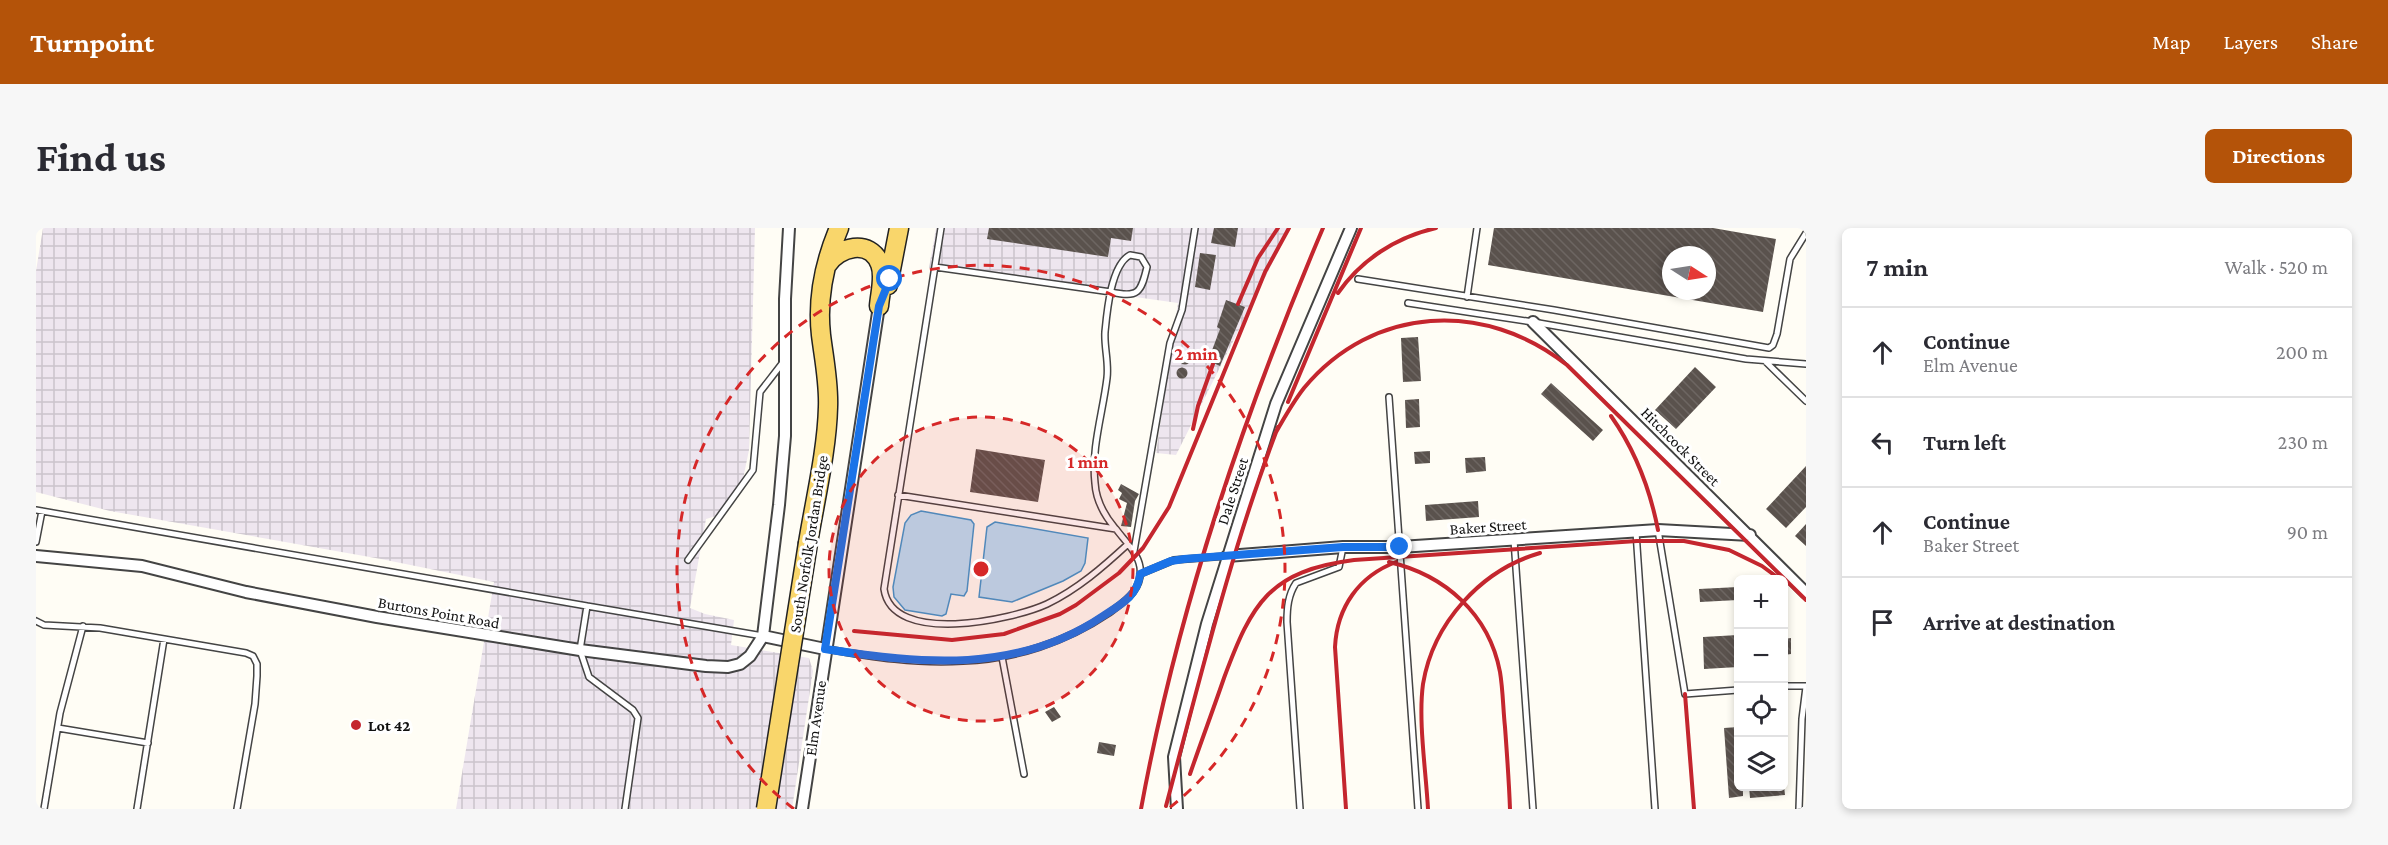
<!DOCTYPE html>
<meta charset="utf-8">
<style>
:root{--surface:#fff;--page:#f7f7f7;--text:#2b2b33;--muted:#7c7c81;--line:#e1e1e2;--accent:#b45309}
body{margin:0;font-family:"Crimson Pro",serif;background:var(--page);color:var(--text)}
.controls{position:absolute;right:18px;bottom:18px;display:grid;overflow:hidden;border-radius:9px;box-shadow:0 3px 9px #0003}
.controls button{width:54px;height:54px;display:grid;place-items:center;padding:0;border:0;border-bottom:2px solid var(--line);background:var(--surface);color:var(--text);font:30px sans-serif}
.compass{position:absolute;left:1626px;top:18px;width:54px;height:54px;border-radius:50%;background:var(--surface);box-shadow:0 3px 9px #0003;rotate:102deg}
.stop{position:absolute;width:18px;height:18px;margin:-14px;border:4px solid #1a73e8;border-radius:50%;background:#fff}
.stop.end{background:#1a73e8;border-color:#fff;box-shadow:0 2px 6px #0008}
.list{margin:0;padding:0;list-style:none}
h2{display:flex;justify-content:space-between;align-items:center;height:78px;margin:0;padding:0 24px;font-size:26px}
h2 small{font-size:20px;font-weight:400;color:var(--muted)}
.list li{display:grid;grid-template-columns:39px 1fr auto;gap:18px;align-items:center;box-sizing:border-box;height:90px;padding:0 24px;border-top:2px solid var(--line)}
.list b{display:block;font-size:22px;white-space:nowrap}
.list p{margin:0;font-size:20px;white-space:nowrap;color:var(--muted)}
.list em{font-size:20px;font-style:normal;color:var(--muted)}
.icon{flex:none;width:33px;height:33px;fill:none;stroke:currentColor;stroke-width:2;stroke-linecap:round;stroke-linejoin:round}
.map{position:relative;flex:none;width:1770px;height:581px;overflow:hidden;border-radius:9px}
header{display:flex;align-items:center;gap:36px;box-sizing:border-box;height:84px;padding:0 30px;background:var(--accent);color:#fff}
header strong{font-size:28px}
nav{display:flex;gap:33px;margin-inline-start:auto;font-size:21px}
.intro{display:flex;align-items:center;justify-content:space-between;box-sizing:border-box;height:144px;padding:0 36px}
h1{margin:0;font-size:42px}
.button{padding:15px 27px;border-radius:9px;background:var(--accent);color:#fff;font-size:21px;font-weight:700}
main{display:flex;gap:36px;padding:0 36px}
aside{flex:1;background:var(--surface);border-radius:9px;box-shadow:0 3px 9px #0003}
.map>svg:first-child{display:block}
.industrial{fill:url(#industrial-grid)}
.water{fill:#b9e0f7;stroke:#3f96cf;stroke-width:1.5}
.building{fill:url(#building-back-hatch);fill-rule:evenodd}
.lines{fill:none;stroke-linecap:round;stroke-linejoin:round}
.service-casing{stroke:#444;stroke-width:8}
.minor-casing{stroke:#444;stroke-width:14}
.primary-casing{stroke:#222;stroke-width:21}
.service{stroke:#fff;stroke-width:5}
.minor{stroke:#fff;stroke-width:10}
.primary{stroke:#f9d66b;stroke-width:18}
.rail{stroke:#c4262e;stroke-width:4}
.primary-bridge-casing{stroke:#222;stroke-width:21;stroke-linecap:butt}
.primary-bridge{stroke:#f9d66b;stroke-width:18}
.route{stroke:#1a73e8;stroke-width:8}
.ring{fill:none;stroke:#d62828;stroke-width:3;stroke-dasharray:10 8}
.poi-dot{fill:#c4262e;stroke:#fff;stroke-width:2}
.labels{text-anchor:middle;stroke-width:6;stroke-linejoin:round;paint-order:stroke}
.street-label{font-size:16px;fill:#111;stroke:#fff}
.poi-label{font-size:16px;font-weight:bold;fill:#111;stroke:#fff;text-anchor:start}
.centre{fill:#d62828;stroke:#fff;stroke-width:3}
.ring-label{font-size:18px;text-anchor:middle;font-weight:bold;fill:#d62828;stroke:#fff;stroke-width:6;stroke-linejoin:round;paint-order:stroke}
</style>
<header>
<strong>Turnpoint</strong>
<nav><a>Map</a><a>Layers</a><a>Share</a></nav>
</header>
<div class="intro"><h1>Find us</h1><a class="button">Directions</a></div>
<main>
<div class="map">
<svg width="1770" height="581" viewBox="0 0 1770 581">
<defs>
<pattern id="industrial-grid" width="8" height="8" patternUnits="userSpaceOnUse" patternTransform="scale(1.5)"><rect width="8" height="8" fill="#eee6ef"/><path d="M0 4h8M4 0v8" fill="none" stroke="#cbc4cc"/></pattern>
<pattern id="building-back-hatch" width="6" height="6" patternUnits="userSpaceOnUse" patternTransform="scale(1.5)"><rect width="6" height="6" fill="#5a524d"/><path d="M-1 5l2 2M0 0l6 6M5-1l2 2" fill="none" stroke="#6d6662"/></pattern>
</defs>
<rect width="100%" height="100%" fill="#fffdf5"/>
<!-- industrial -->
<path class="industrial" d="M7 0H719L713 222 706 256 695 278 687 286 670 291 654 380 669 386 698 392 695 417 773 430 777 443 756 581H420L458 354 345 331 74 283 0 264V43Z
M900 0H1254L1140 227 1120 225 1142 75 893 40Z"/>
<!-- water -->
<path class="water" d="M885 283 935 292 938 296 931 363 928 368 915 366 910 386 906 388 869 382 858 369 857 359 869 295 875 287Z
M959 294 1052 310 1049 335 1045 343 1027 353 976 374 943 369 951 299Z"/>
<!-- building -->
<path class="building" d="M953 0H1097L1095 13 1075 10 1072 29 951 11Z
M1178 0H1202L1199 19 1175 15Z
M1458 0H1677L1740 11 1727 84 1452 37ZM1635 27H1671V63H1635Z
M1164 25 1180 27 1174 62 1159 59Z
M1190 72 1209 79 1184 138 1172 133 1184 101 1181 99Z
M1382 109 1385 153 1367 154 1365 110Z
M1143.5 131a5.5 5.5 0 1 1 11 0a5.5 5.5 0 1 1-11 0Z
M1659 139 1680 159 1640 201 1619 182Z
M1140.5 145a5.5 5.5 0 1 1 11 0a5.5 5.5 0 1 1-11 0Z
M1515 155 1567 202 1557 213 1505 166Z
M1383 171 1384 199 1370 200 1369 172Z
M940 221 1009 232 1002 274 934 264Z
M1394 223V235L1379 236 1378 224Z
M1449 229 1450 243 1430 245 1429 230Z
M1770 238V279L1750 300 1730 281Z
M1085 256 1103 266 1099 273 1095 299 1085 298 1091 275 1083 271 1086 265 1082 262Z
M1442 273 1443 289 1390 293 1389 277Z
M1770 296V318L1759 308Z
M1702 359V372L1664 374 1663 361Z
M1702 407V439L1668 441 1667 409Z
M1755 410V426L1748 427V411Z
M1018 479 1025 489 1016 494 1009 484Z
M1702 499V558H1707V568L1693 570 1688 500Z
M1063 514 1080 517 1078 528 1061 525Z
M1713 558H1748L1749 567 1714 570Z"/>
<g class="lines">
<defs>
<path id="service" d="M905 0 848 361C856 418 976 392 1011 376 1042 361 1067 339 1092 316
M899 39 1075 64C1102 70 1105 65 1111 39L1105 29 1094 27C1075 37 1071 83 1069 104 1068 119 1073 134 1071 150 1067 184 1055 220 1059 255 1060 273 1068 287 1079 300
M1322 51 1518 82 1733 120 1737 117 1741 106 1754 31 1770 5
M1431 69 1441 0
M1372 75 1497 94 1710 131 1770 136
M1730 134 1770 173
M1353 169 1382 581
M0 282 551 378 544 422 553 449 597 482 602 490 589 581
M1622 302 1649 466 1702 462
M1600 304 1619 581
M1478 312 1497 581
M0 314 6 283
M1098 323 1134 115 1146 82 1159 0
M652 332 717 242 724 164 748 133
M1104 346 1138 332 1191 328
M551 378 727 408
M0 393 8 397 64 400 210 425 217 428 221 436V448L219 476 201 581
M791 421C836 429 881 436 927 433 979 431 1030 414 1073 385 1089 373 1107 362 1104 339 1102 325 1088 312 1080 301L862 267
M966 429 988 546
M1748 458H1770
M22 500 112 515
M8 581 24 485 47 398
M101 581 128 411
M1264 581 1251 394C1251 380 1252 367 1260 355L1303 339 1307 319
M1763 581 1766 491 1770 459"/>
<path id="minor" d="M1497 94 1770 365
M0 328 106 338 210 364 341 389 544 422 670 438 692 439 704 436 714 428 727 408 789 421
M1191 328 1307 319H1364L1622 302 1714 307
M727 408 743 277 749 208V71L753 0
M766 581 843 78
M1141 581 1138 529 1171 396 1240 176 1315 0"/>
<path id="primary" d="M791 37C802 19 834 10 844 36 849 48 844 65 843 78
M852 57 863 0
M772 315C779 272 791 222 792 179 793 155 788 131 785 107 781 71 789 33 803 0"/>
</defs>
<!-- service casing -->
<use href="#service" class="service-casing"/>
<!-- minor casing -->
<use href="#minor" class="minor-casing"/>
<!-- primary casing -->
<use href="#primary" class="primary-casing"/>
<!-- service -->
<use href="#service" class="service"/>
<!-- minor -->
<use href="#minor" class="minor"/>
<!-- primary -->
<use href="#primary" class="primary"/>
<!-- rail -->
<path class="rail" d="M1302 65C1325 32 1360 9 1400 0
M1202 76 1222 30 1242 0
M1252 174 1325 0
M1575 188C1599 222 1614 261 1622 302
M1157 201 1162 178 1177 136
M1239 206C1248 190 1257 174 1268 160 1337 77 1449 72 1531 137L1770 372
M1353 334C1409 347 1453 386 1464 444 1467 462 1467 480 1469 499 1471 526 1473 553 1474 581
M818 403 916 412 968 406 1024 386 1040 377 1083 345 1107 320 1133 279 1229 44 1253 0
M1649 466 1658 581
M1154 546C1165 514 1177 482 1188 450 1216 375 1233 343 1318 332L1601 313H1648L1693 322 1726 338 1745 352
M1130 578C1164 451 1195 322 1242 199
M1105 581C1142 380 1207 188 1287 0
M1310 581 1299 419C1301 379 1323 348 1360 334
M1392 581C1390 543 1382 493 1387 456 1397 395 1445 342 1504 325"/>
<defs>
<path id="primary-bridge" d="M730 581 772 315"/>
</defs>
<!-- primary-bridge casing -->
<use href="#primary-bridge" class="primary-bridge-casing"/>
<!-- primary-bridge -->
<use href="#primary-bridge" class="primary-bridge"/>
</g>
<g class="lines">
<!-- route -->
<path class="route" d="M854 51 843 78 789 421C886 436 981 446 1067 388 1084 377 1102 368 1104 346L1135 333 1148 331 1307 319H1364"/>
</g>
<!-- distance rings -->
<circle cx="945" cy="341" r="152" fill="#d62828" fill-opacity=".12"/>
<g class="ring">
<circle cx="945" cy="341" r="152"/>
<path d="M758 581A304 304 0 1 1 1132 581"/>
</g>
<!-- markers -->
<circle class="poi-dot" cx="320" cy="497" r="6"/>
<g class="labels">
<!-- street labels -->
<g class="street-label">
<text transform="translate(1645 218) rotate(45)" y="6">Hitchcock Street</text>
<text transform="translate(1196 263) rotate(-72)" y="6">Dale Street</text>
<text transform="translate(1452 298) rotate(-4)" y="6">Baker Street</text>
<text transform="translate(772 316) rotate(-81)" y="6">South Norfolk Jordan Bridge</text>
<text transform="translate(403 384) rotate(10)" y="6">Burtons Point Road</text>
<text transform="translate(779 490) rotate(-82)" y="6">Elm Avenue</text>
</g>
<!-- poi labels -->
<g class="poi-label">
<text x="332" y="503">Lot 42</text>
</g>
</g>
<circle cx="945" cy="341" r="9" class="centre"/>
<g class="ring-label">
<text x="1160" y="132">2 min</text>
<text x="1052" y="240">1 min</text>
</g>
</svg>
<div class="controls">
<button>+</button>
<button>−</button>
<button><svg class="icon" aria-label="locate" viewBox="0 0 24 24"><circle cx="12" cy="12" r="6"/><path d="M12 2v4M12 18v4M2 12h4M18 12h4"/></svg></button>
<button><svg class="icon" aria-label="layers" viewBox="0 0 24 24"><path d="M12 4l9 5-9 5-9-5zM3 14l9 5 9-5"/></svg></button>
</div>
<svg class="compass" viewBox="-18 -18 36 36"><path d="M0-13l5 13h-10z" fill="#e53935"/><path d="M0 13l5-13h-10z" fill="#7c7c81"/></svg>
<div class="stop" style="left:854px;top:51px"></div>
<div class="stop end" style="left:1364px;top:319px"></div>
</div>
<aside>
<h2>7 min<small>Walk · 520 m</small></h2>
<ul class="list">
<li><svg class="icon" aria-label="ahead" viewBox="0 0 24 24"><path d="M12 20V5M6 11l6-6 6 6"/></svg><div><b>Continue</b><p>Elm Avenue</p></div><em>200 m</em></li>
<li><svg class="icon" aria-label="left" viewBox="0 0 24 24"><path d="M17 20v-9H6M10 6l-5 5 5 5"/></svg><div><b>Turn left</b></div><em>230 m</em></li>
<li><svg class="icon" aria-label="ahead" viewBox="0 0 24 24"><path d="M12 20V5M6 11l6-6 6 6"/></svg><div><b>Continue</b><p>Baker Street</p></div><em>90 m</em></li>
<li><svg class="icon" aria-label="arrive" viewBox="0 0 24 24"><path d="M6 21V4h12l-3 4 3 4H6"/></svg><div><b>Arrive at destination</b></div></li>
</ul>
</aside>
</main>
